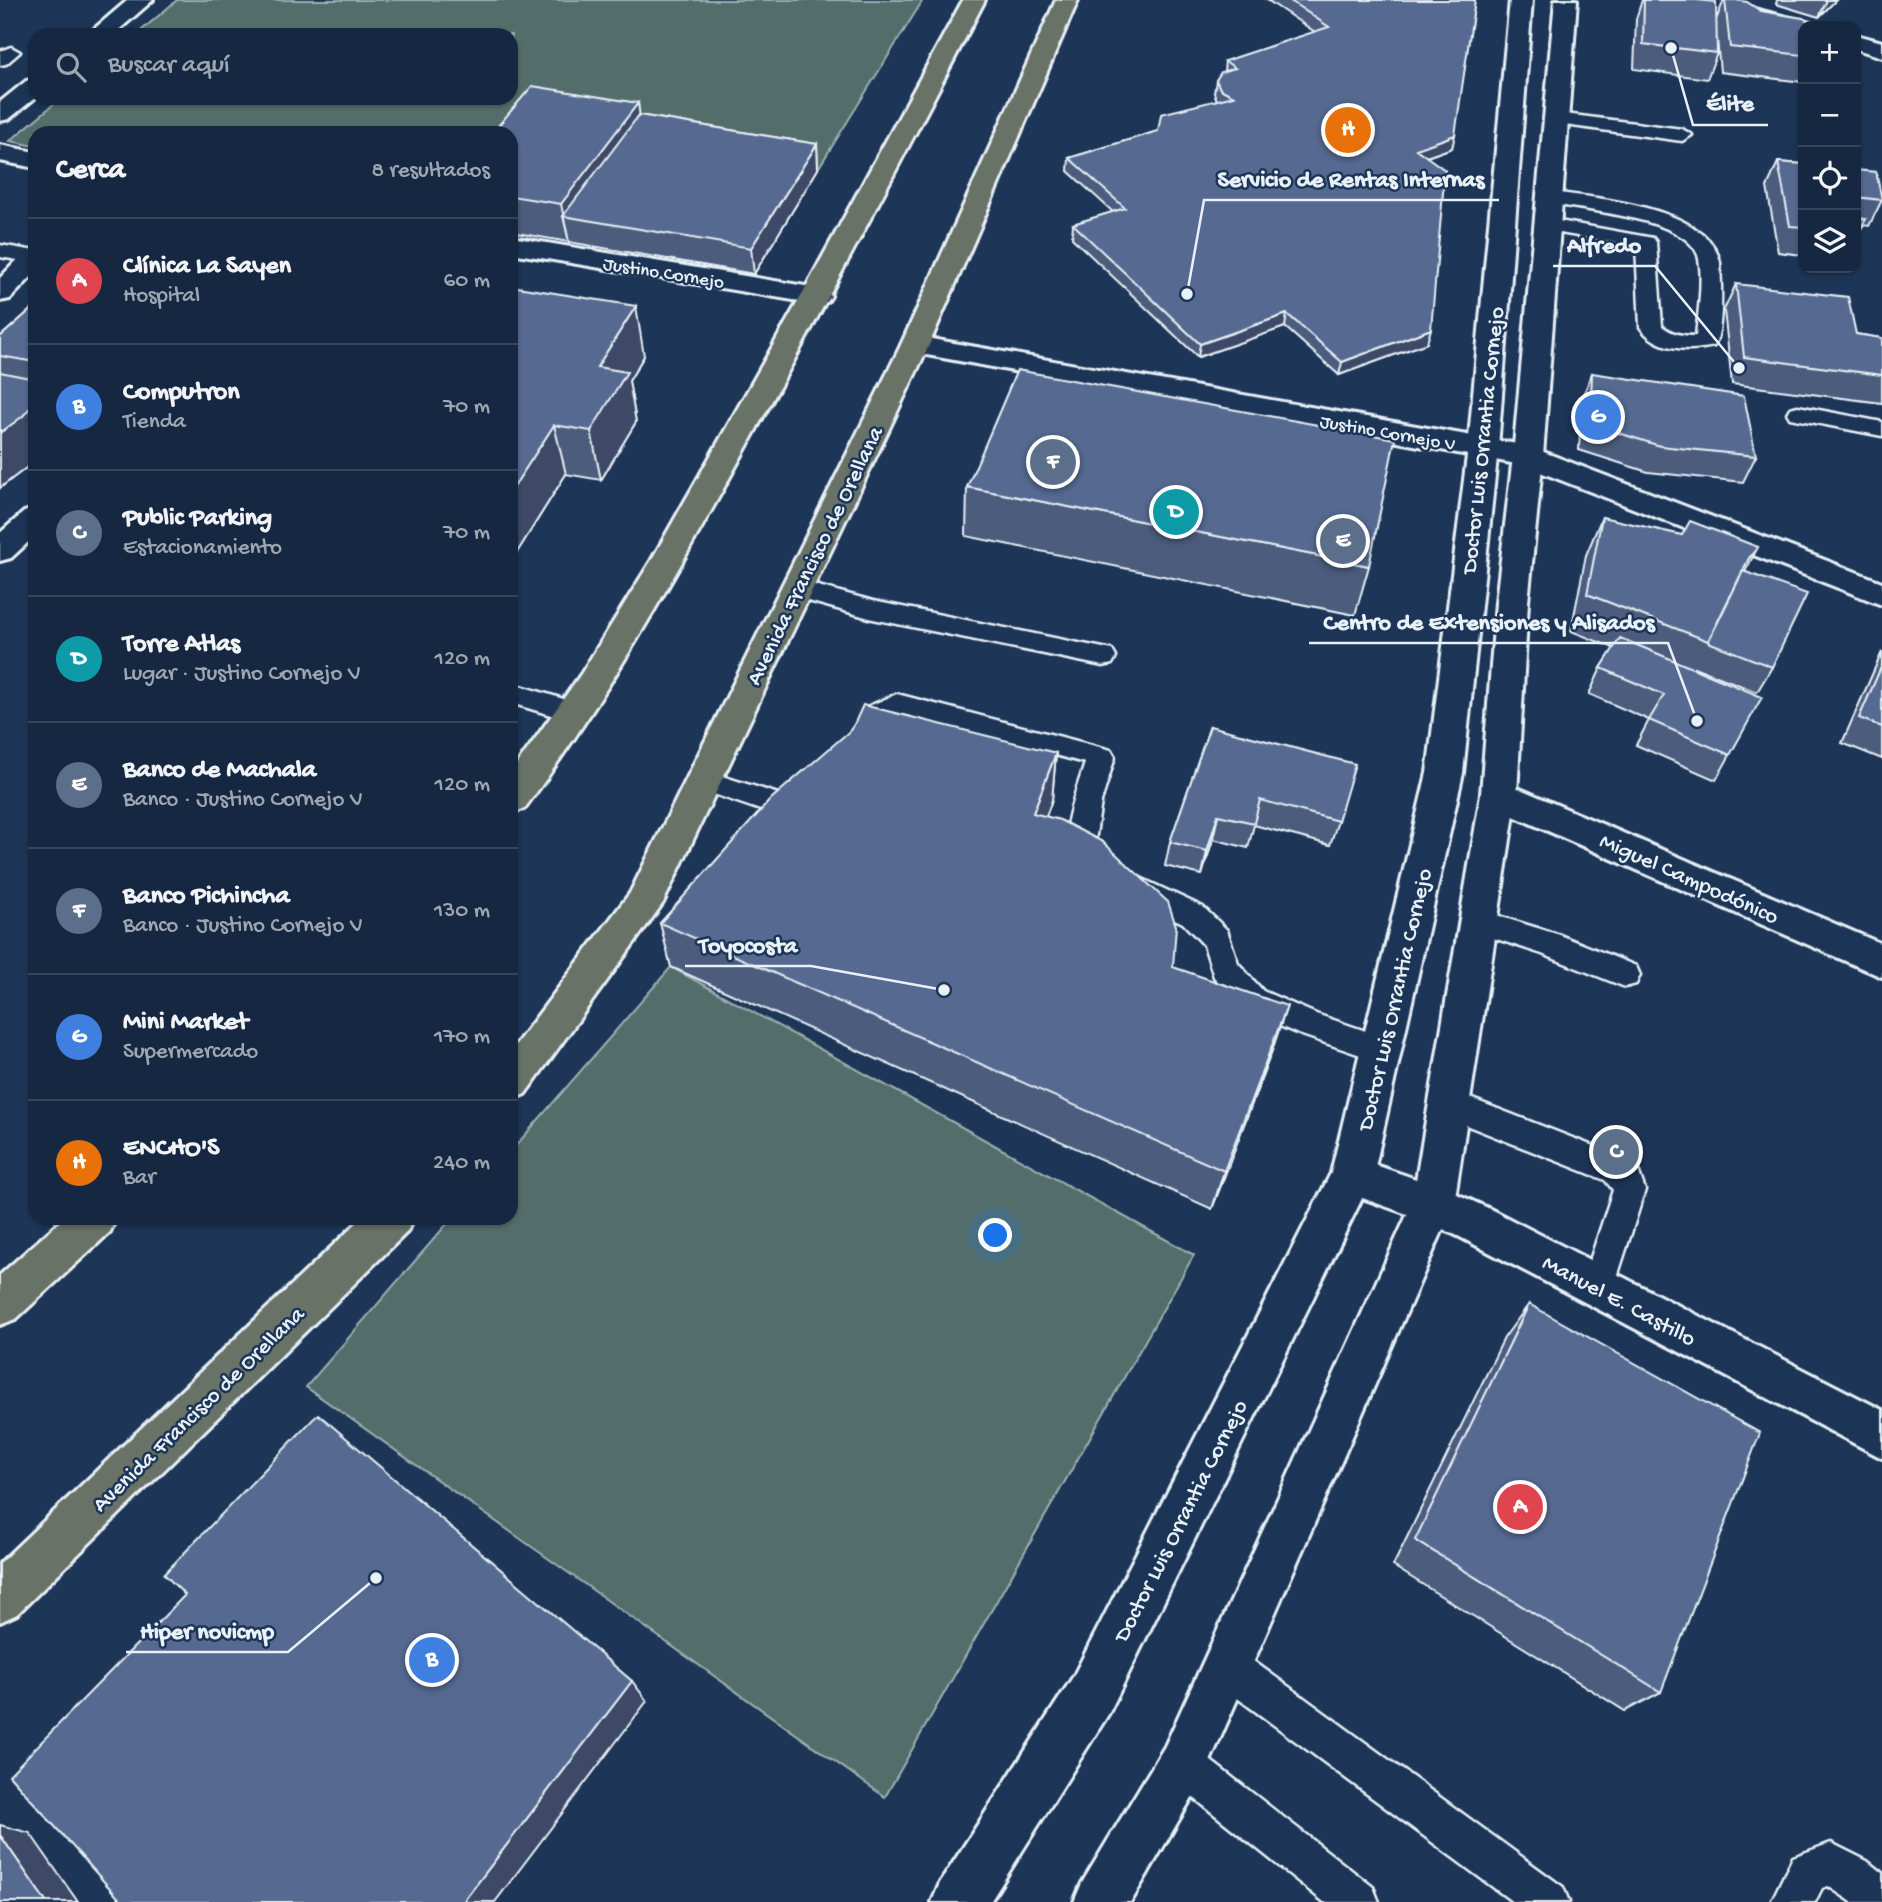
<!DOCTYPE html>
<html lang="es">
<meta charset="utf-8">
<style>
:root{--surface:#162841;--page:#23344c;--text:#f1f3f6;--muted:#9ea6b1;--line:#35445a;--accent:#ff9aa2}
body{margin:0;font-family:"Gochi Hand",sans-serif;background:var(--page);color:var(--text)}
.controls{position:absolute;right:21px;top:21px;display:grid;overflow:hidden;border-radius:14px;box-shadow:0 2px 5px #0004}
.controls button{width:63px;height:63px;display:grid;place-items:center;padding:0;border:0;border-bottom:2px solid var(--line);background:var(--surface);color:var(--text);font:35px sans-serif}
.you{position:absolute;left:996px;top:1236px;width:24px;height:24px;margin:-18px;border:5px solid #fff;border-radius:50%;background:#1a73e8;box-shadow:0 0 0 10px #1a73e833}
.badge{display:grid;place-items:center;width:46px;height:46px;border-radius:50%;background:var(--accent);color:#fff;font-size:23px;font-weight:700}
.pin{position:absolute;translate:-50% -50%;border:4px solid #fff;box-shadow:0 2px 7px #0006}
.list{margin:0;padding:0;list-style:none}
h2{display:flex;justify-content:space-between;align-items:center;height:91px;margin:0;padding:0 28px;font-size:30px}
h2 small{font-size:23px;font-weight:400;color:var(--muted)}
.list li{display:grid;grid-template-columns:46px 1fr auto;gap:21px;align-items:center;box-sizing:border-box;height:126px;padding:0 28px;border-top:2px solid var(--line)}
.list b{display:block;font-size:26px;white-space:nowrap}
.list p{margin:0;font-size:23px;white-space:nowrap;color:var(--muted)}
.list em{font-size:23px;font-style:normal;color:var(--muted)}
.icon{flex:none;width:38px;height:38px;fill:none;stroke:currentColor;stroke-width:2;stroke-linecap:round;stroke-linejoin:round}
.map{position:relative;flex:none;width:1882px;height:1902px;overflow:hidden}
.search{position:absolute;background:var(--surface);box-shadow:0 2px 5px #0004;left:28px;top:28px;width:490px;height:77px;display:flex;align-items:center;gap:18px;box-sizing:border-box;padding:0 24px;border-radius:21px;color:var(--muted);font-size:26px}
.panel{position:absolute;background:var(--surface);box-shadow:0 2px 5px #0004;left:28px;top:126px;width:490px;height:1099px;border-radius:21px}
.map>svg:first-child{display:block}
.green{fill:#536e6b;stroke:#9eb0b2;stroke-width:2}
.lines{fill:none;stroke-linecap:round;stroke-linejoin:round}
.lane-casing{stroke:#e8f1f8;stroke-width:5}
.street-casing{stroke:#e8f1f8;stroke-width:6}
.secondary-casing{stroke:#e8f1f8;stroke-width:6}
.primary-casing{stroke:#e8f1f8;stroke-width:6}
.lane{fill:#1d3557;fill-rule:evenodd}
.street{fill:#1d3557;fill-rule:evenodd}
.secondary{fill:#1d3557;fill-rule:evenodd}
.primary{fill:#687266;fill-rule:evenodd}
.wall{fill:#4b5b7d;stroke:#e8f1f8;stroke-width:2}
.shaded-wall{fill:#3d4a66;stroke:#e8f1f8;stroke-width:2}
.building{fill:#576a91;stroke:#e8f1f8;stroke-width:2}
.labels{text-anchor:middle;stroke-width:5;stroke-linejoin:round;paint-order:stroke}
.far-street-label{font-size:19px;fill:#e8f1f8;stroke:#1d3557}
.street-label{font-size:23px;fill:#e8f1f8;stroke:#1d3557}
.leader{fill:none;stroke:#e8f1f8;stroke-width:2.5}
.callout-dot{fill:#e8f1f8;stroke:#1d3557;stroke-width:2.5}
.callout-label{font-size:24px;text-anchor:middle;font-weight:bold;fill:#e8f1f8;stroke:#1d3557;stroke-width:5;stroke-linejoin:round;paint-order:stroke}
</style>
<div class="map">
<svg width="1882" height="1902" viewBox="0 0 1882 1902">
<rect width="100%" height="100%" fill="#1d3557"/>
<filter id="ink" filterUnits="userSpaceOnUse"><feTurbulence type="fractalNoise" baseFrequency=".0143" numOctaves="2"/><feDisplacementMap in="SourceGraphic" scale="14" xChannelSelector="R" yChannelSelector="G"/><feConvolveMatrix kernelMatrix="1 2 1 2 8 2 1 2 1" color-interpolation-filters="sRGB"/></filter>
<g filter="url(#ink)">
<!-- green -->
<path class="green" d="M177 0H923L818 169 643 141 511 133H35V146L10 141 61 98H511V35H136Z
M671 967 1194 1255 885 1797 306 1387 452 1218H511V1151Z"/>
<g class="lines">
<defs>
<path id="lane" d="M11 47 20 52 6 64 0 65V51Z
M1557 113 1682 129 1692 135 1682 141 1550 123 1547 119 1550 115Z
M1551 192C1596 198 1711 207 1720 263 1721 281 1724 331 1714 346 1688 352 1656 350 1640 327L1636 246 1548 231 1541 229 1538 225 1541 221 1548 219 1653 238 1656 242 1662 326C1672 334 1682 336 1696 336 1698 315 1704 275 1698 255 1684 216 1579 211 1544 202L1541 198 1544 194Z
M0 245 35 251V263L0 257Z
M1798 406 1882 422V436L1790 418 1787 413 1790 408Z
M796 580 873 601 1103 648 1112 650 1116 657 1112 664 1103 666 873 619 787 595 783 589 787 583Z
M511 683 583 705 587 712 583 719 574 722 511 703Z
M897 694 1111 750 1115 757 1101 802 1095 841 1109 854 1113 862 1109 870C1099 873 1092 873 1084 865 1078 860 1067 853 1066 845 1063 826 1079 782 1085 763L899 714C878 725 875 755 849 747L845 740 869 706Z
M703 770 778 794 807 791 817 794 821 802 817 810 778 816 693 787 689 780 693 773Z
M1134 875 1203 907 1227 930 1238 963 1263 991 1316 1014 1392 1040 1397 1049 1392 1058 1381 1062 1296 1033 1241 1009 1214 977 1204 945 1183 923 1124 895 1120 887 1124 879Z
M1479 910 1560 935 1636 966 1640 975 1636 984 1625 987 1542 954 1469 930 1464 922 1469 914Z
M1449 1090 1629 1160 1637 1167 1645 1190 1610 1299 1598 1304 1586 1299 1581 1288 1613 1190 1605 1180 1438 1114 1433 1104 1438 1094Z
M1227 1647 1241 1652 1563 1887 1569 1902H1513L1213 1680 1208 1666 1213 1652Z
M1183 1744 1197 1750 1373 1887 1379 1902H1324L1169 1778 1163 1764 1169 1750Z
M1831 1843 1867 1861 1882 1873V1902H1852L1828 1886 1822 1888 1815 1902H1771L1793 1857Z"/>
<path id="street" d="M128 0H153L113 35H87Z
M1679 0H1718L1811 23 1813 26H1803V35L1682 5Z
M1856 35 1882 42V57L1856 49Z
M35 79V98L9 119 0 121V102L26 81Z
M0 145 35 152V168L0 161Z
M511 237 817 288 827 290 831 296 827 302 817 304 511 253Z
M35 250V273L10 299 0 301V278L25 252Z
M915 336 1528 446 1882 582V605L1522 465 905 351 901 345 905 339Z
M35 509V536L11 558 0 561V533L24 512Z
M1499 780 1882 944V977L1486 804 1481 794 1486 784Z
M1352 1157 1448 1190 1490 1209 1882 1410V1458L1460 1237 1421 1219 1337 1189 1331 1176 1337 1163Z"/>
<path id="secondary" d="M1510 0H1532L1498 448 1463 773 1373 1176 1109 1713 990 1902H932L940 1883 1073 1677 1331 1173 1427 773 1468 448Z
M1555 0H1577L1543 456 1528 602 1517 794 1454 1204 1201 1782 1131 1902H1074L1082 1883 1165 1746 1412 1204 1481 794 1496 602 1513 456Z"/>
<path id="primary" d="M963 0H985C907 150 828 300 746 448 677 572 609 696 524 809L511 813V773L581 674 651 561 799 300Z
M1056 0H1078L929 345 663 903 525 1094 511 1100V1051L630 893 901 345Z
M64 1218H116L110 1232 16 1319 0 1325V1275Z
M362 1218H413L407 1232 17 1614 0 1622V1563Z"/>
</defs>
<!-- lane casing -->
<use href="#lane" class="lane-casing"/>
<!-- street casing -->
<use href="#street" class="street-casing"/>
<!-- secondary casing -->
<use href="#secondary" class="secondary-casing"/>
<!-- primary casing -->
<use href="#primary" class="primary-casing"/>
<!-- lane -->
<use href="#lane" class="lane"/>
<!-- street -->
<use href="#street" class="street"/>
<!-- secondary -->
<use href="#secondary" class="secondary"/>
<!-- primary -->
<use href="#primary" class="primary"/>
</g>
<!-- wall -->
<path class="wall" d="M1267 0H1475L1452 148 1427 157V343L1339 375 1285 327 1198 357 1072 238 1073 224 1113 212 1068 171 1069 158 1158 131 1217 100 1214 93 1216 80 1224 71 1225 61 1315 32Z
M1642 0H1697L1716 20 1724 0H1736L1761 11 1803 26V82L1720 72 1717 38V53L1707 79 1634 69 1636 19Z
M1777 0H1836L1819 17 1776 4Z
M638 103 639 115 817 144 818 169 754 274 511 232V133Z
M1778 162 1803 164V255L1778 252 1767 187Z
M1856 170 1882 198V200L1869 226 1863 225 1856 240Z
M1736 284 1856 334 1882 338V403L1732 384 1724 310Z
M511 286 644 356 629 381 636 422 601 480 566 474 516 554 511 553Z
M35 306V461L0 488V337Z
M1592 373 1756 456 1743 482 1648 472 1579 450 1582 399Z
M967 487 1369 566 1355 615 966 536Z
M1602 517 1745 571 1772 667 1757 692 1694 667V669L1730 755 1716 780 1636 745 1649 720 1589 694 1601 668 1614 648 1571 631 1586 555Z
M1882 652V759L1842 743Z
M1210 726 1338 821 1330 845 1254 825 1248 848 1213 839 1202 875 1165 866 1170 842Z
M1056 753 1052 800 1046 816 1173 967 1273 1048 1212 1209 671 967 660 923Z
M1529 1304 1661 1692 1625 1711 1393 1566 1504 1338Z"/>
<!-- shaded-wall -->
<path class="shaded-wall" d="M1827 0H1836L1819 17Z
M638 103 643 141 563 216 569 242 561 204Z
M1455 135 1452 148 1412 162 1416 149Z
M817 144 818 169 754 274 751 248Z
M636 306 644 356 629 381 636 422 601 480 591 431 597 367Z
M1287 314 1285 327 1198 357 1200 344Z
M1431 329 1427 343 1339 375 1342 362Z
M35 402V461L0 488V433Z
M554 425 566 474 516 554 511 536V491Z
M1758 547 1738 585 1730 594 1749 558Z
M1056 753 1052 800 1030 859 1033 813Z
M1218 815 1213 839 1202 875 1207 851Z
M1287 1006 1273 1048 1212 1209 1224 1171Z
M632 1681 647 1701 495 1902H463Z
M0 1825 30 1833 78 1902H46L0 1835Z"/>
<!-- building -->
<path class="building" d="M1289 0H1475L1455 135 1416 149 1445 170 1431 329 1342 362 1287 314 1200 344 1073 224 1125 208 1069 158 1158 131 1161 114 1234 96 1220 89 1216 80 1221 72 1235 68 1225 61 1329 27Z
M1644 0H1697L1716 2 1717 53 1643 44Z
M1725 0H1736L1747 2 1761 11 1803 18 1816 26H1803V55L1730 47Z
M532 86 638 103 561 204 511 196V133H492Z
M639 115 817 144 751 248 563 216Z
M1778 162 1803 164V227L1790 226Z
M1856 170 1876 172 1882 200 1856 197Z
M1856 218 1866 219 1858 233H1856Z
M1736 284 1848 297 1856 334 1882 338V375L1744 357Z
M511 286 636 306 597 367 627 372 591 431 554 425 511 491Z
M35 306V362L0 356V337Z
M1017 370 1395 439 1369 566 967 487Z
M0 372 35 379V402L23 416 0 433Z
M1592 373 1744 396 1756 456 1660 446 1590 424Z
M1602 517 1682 535 1690 521 1758 547 1749 558 1708 641 1587 594Z
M1743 571 1807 594 1772 667 1708 642Z
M1620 638 1762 697 1730 755 1649 720 1664 695 1601 668Z
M1882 665V727L1859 718Z
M863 705 1056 753 1033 813 1060 820 1103 842 1168 902 1176 926 1173 967 1287 1006 1224 1171 660 923 771 799 852 729Z
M1210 726 1355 764 1338 821 1260 800 1254 823 1218 815 1207 851 1170 842Z
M1529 1304 1760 1433 1661 1692 1415 1540Z
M318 1414 632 1681 463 1902H122L9 1775 185 1595 164 1574Z
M0 1835 46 1902H0Z"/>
</g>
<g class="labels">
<!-- far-street labels -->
<g class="far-street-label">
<text transform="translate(664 271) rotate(9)" y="7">Justino Cornejo</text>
<text transform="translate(1388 431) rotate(10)" y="7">Justino Cornejo V</text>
</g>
<!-- street labels -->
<g class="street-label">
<text transform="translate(1481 440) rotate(-84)" y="8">Doctor Luis Orrantia Cornejo</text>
<text transform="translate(813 555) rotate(-64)" y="8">Avenida Francisco de Orellana</text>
<text transform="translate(1690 877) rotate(24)" y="8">Miguel Campodónico</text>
<text transform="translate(1393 999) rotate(-77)" y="8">Doctor Luis Orrantia Cornejo</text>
<text transform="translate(1620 1299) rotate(28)" y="8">Manuel E. Castillo</text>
<text transform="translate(197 1408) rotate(-44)" y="8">Avenida Francisco de Orellana</text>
<text transform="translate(1179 1520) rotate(-63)" y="8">Doctor Luis Orrantia Cornejo</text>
</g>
</g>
<!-- callouts -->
<path class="leader" d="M1671 48L1693 125H1768M1187 294L1204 200H1499M1739 368L1655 266H1553M1697 721L1668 643H1309M944 990L811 966H685M376 1578L288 1652H126"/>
<g class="callout-dot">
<circle cx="1671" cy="48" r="7"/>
<circle cx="1187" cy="294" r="7"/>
<circle cx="1739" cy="368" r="7"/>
<circle cx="1697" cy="721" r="7"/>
<circle cx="944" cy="990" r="7"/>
<circle cx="376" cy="1578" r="7"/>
</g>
<g class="callout-label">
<text x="1730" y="110">Élite</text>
<text x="1351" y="186">Servicio de Rentas Internas</text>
<text x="1604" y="252">Alfredo</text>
<text x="1489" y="629">Centro de Extensiones y Alisados</text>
<text x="748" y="952">Toyocosta</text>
<text x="207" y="1638">Hiper novicmp</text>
</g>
</svg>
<div class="controls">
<button>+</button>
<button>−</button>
<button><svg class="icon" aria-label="locate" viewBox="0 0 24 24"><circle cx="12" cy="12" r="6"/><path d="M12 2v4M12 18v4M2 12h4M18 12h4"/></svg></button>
<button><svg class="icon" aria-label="layers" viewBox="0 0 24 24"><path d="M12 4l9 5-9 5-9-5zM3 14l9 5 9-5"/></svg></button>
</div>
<div class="you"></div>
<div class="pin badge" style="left:1520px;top:1507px;background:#e0444e">A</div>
<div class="pin badge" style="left:432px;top:1660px;background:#3f7fe0">B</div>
<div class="pin badge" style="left:1616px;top:1152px;background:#5c6f8a">C</div>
<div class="pin badge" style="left:1176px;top:512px;background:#0f9aa8">D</div>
<div class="pin badge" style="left:1343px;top:541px;background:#5c6f8a">E</div>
<div class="pin badge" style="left:1053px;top:462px;background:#5c6f8a">F</div>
<div class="pin badge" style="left:1598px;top:417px;background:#3f7fe0">G</div>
<div class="pin badge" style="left:1348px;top:130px;background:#e8710a">H</div>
<div class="search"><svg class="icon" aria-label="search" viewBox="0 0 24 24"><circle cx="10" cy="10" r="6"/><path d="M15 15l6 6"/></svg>Buscar aquí</div>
<section class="panel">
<h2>Cerca<small>8 resultados</small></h2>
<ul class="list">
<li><span class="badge" style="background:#e0444e">A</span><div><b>Clínica La Sayen</b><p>Hospital</p></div><em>60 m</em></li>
<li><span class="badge" style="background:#3f7fe0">B</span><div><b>Computron</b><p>Tienda</p></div><em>70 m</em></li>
<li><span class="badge" style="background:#5c6f8a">C</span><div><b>Public Parking</b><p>Estacionamiento</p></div><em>70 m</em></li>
<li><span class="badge" style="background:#0f9aa8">D</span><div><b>Torre Atlas</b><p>Lugar · Justino Cornejo V</p></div><em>120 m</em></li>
<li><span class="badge" style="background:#5c6f8a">E</span><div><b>Banco de Machala</b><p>Banco · Justino Cornejo V</p></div><em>120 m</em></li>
<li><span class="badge" style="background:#5c6f8a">F</span><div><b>Banco Pichincha</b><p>Banco · Justino Cornejo V</p></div><em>130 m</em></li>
<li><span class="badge" style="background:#3f7fe0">G</span><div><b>Mini Market</b><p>Supermercado</p></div><em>170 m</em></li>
<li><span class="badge" style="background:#e8710a">H</span><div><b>ENCHO'S</b><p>Bar</p></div><em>240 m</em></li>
</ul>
</section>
</div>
